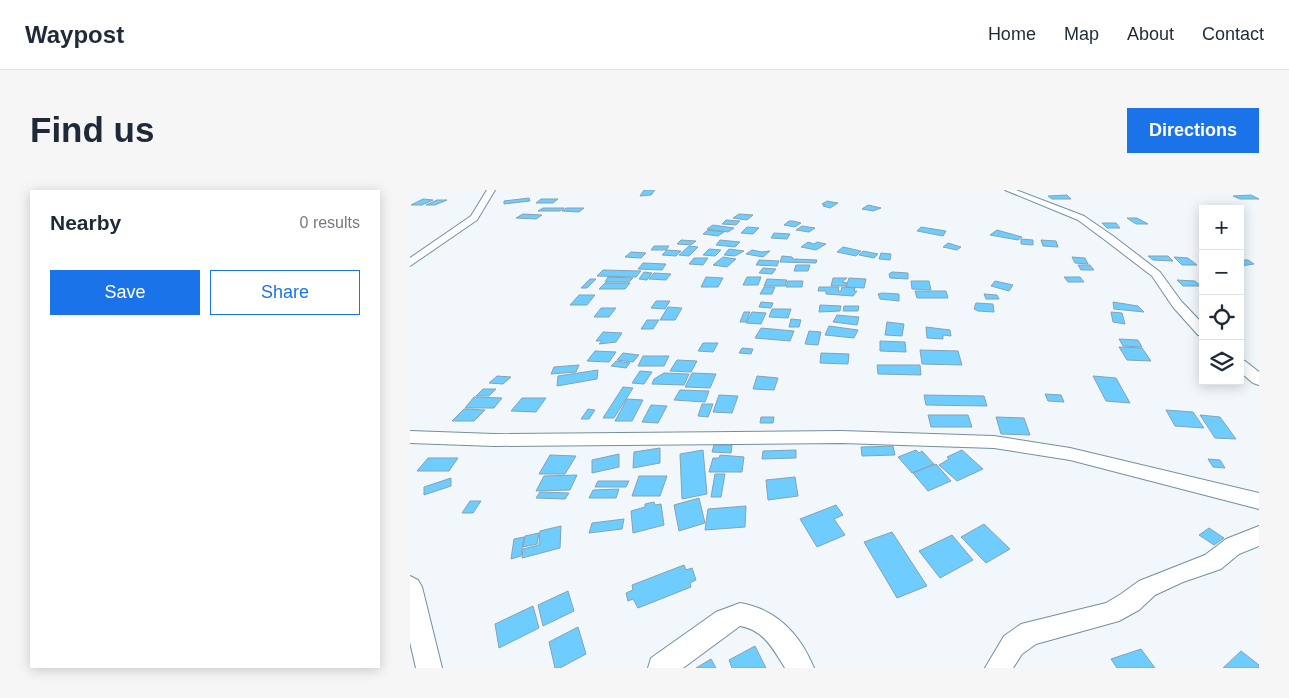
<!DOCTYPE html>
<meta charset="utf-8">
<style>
:root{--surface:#fff;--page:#f6f6f7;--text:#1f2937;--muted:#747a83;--line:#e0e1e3;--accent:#1a73e8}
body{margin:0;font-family:Helvetica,sans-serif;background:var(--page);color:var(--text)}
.controls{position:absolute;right:15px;top:15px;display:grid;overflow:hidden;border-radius:0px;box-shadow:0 2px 12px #0003}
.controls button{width:45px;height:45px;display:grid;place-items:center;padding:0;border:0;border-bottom:1px solid var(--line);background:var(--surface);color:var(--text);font:25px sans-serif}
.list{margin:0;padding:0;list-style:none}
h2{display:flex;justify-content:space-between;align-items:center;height:65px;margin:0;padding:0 20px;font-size:21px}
h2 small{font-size:16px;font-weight:400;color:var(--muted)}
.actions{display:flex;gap:10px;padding:15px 20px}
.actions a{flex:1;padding:11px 0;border:1px solid var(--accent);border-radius:0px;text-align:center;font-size:18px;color:var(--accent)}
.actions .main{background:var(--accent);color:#fff}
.icon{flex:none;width:28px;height:28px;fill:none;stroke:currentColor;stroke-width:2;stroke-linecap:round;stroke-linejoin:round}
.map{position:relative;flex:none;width:849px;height:478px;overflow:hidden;border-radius:0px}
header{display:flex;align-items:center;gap:30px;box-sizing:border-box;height:70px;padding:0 25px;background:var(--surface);border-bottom:1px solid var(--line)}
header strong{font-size:24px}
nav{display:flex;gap:28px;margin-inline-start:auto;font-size:18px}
.intro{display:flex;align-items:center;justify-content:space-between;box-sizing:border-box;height:120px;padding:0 30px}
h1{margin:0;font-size:35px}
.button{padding:12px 22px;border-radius:0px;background:var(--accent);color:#fff;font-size:18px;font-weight:700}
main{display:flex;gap:30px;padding:0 30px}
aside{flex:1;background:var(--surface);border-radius:0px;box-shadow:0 2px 12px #0003}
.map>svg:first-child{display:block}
.building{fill:#6ecdfe;stroke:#86a2b2}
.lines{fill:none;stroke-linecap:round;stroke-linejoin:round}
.minor-casing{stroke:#748f9f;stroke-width:2}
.minor{fill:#fff;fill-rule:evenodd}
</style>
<header>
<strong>Waypost</strong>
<nav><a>Home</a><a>Map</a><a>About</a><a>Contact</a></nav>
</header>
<div class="intro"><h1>Find us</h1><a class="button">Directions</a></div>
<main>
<aside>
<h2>Nearby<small>0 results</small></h2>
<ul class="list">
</ul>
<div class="actions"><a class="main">Save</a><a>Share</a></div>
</aside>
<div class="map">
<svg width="849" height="478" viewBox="0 0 849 478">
<rect width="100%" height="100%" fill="#f1f7fb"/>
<!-- building -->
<path class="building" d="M234 0H245L241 5 230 6Z
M657 5 661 9H642L638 6Z
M841 5 849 9H830L823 6Z
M119 8 120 11 94 14V11Z
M13 9 23 10 12 15H1Z
M131 9H148L143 13H126Z
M27 10H37L25 15H16Z
M417 11 422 12 428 13 420 18 413 16 415 15 412 14Z
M458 15 471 18 463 21 452 19Z
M133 18H154L150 21H128Z
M156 18H174L169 22 152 21Z
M113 24 132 25 126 29 106 28Z
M329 24 343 25 337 30 323 28Z
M717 28H727L738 34H726Z
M316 30 330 31 326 35 312 34Z
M379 31H383L391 33 385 37 374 35Z
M692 33H706L710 38H697Z
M303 35 324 38 318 42 297 39Z
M392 36 405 38 399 42 386 40Z
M337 37 349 38 343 44 331 43Z
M511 37 536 41 533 46 507 41Z
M298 40 314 42 308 46 293 44Z
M587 40 612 47 608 50 580 45Z
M364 43 380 44 377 49 361 48Z
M611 49 623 50V55L611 54Z
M271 50 286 51 281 55 267 54Z
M310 50 330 52 325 57 306 55Z
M631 50 646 51 648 57 633 56Z
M398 52 404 54 407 52 416 54 406 60 391 57Z
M538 53 551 57 547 60 533 57Z
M244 56H259L256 60H241Z
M279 56 288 57 279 66 269 65Z
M433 57 451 61 446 66 427 62Z
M299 59 311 60 305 66 293 65Z
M319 59 334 61 325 66 314 65Z
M257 60 271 61 266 66 252 65Z
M342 60 352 62 360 61 353 67 336 64Z
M453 61 468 64 464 68 449 65Z
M221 62 236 63 231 68 215 67Z
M471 63 481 64 480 70 469 69Z
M372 66 382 67 383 69 407 70 406 73 370 72Z
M738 66H758L763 71 743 70Z
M313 67 326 69 317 77 303 75Z
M662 67 675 68 678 74 665 73Z
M764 67 778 68 787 75H772Z
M284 68H298L293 75 279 74Z
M349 70 369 71 367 76 346 75Z
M830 70H838L844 74 831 76Z
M233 73 256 74 252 80 228 79Z
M386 75H400L398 81H384Z
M668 75H680L684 80H671Z
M353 78 366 79 362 84 349 83Z
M193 80 231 81 226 87 187 86Z
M234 82 242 83 237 90 229 89Z
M482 82 498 83V89L480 88 479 84Z
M244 83 261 84 256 90 239 89Z
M198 87 223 88 219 92H195Z
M296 87 313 88 308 97H291Z
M337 87H351L348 95H333Z
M654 87H670L674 92H658Z
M423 88H437L432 92 437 93 436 96H421Z
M439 88 456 89 454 98 436 97Z
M180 89H186L177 98H171Z
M357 89 377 90 375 96H354Z
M767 90 785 91 791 96H773Z
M378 91H393L392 97H376Z
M501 91H519L521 100 502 99Z
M585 91 603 95 599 101 581 96Z
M195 93H220L215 99H189Z
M354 97H365L362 104H350Z
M409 97H429L428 101H431L432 97 445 98 444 101H447L443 106 416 104V101H408Z
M505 101H536L538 108H507Z
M472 103 489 104V111L470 109 468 104Z
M574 104 587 105 589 109H576Z
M169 105H185L177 115H160Z
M246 111H260L255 119 241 118Z
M351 112 363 113 361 118 349 117Z
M703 112 728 116 734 122 704 119Z
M566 113 583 114 584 122 568 121 564 119Z
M410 115 431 116 430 121 409 122Z
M434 116H449L448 121H433Z
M258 117 272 118 265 130H250Z
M191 118H206L199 127H184Z
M362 119H381L378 128 359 127Z
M334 122H340L336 132H330Z
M342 122 356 123 351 134 336 133Z
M701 122 712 123 715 134 703 132Z
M427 125 449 127 447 135 423 132Z
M381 129 391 130 389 137H379Z
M237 130H249L243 139H231Z
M477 132 494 134 492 146 475 145Z
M419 136 448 140 444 148 415 145Z
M516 137 540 140 541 146 533 145V149L517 148Z
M351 138 384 141 380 151 345 148Z
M399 141 411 142 408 155 395 154Z
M193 142 212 143 206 152 189 154 192 151H186Z
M709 149 728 150 732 157 713 156Z
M470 151 495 152 496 162 470 161Z
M293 153H308L303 162 288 161Z
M709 157 732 158 741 171 717 170Z
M332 158 343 159 341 164 329 163Z
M510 160 548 161 552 175 512 174Z
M185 161 206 162 199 172 177 171Z
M213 163 229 165 223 172 207 170Z
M411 163 439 164 438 174 410 173Z
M233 166H259L254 176H228Z
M267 170 287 171 281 182 260 181Z
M206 171 220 173 216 178 201 176Z
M169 175 166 182 141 184 144 177Z
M467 175H510L511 185 468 184Z
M188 180 187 189 147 196 148 186Z
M230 181 242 182 234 194 222 193Z
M254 183 279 184 274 195 242 194 244 189Z
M282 183 306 184 300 198 275 197Z
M87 186 101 187 93 194 79 193Z
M347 186 368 188 364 200 343 199Z
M683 186 706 188 720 213 696 211Z
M213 197 223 198 204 228H193Z
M73 199H86L79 206H66Z
M270 200 299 201 295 212 264 210Z
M635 204 651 205 654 212 638 211Z
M309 205 328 206 322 223 303 222Z
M514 205 574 206 577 216 516 215Z
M64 207 92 208 84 218H55Z
M112 208H136L126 222 101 221Z
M217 209 233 210 222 231H205Z
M292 214H303L298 227 288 226Z
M241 215 257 216 248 233 232 232Z
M54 219 75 220 64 231H42Z
M178 219 185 220 179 229H171Z
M756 220 783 222 794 238 765 236Z
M518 225H558L562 237H521Z
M790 225 810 227 826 249 805 248Z
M351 227H364L363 233H350Z
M586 227 614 228 620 245 591 244Z
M304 255H322L321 263 302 262Z
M483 256 485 265 452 266 451 257Z
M250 258V273L223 278 224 262Z
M293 260 297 304 272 309 270 264Z
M386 260V268L352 269 353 261Z
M506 260 509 263 512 261 524 274 502 283 488 267Z
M552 260 573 279 547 291 529 275 539 269 537 267Z
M209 264V277L182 283V270Z
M140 265 166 266 155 284H129Z
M310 265 334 267 332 282H299L303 268H309Z
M18 268H48L39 281H7Z
M798 269 810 270 815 278 803 277Z
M526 274 541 291 518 301 503 283Z
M305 284H315L311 307H301Z
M167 285 160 300 126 301 134 286Z
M229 286H257L250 306H222Z
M385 287 388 306 358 310 356 290Z
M41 288V296L14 305V297Z
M188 291H219L216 297H185Z
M209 299 206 308H179L183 300Z
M130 302 159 303 155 309 126 308Z
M289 308 295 333 269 341 264 315Z
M60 311H71L63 323H52Z
M244 312 245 315 251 314 254 335 223 343 221 321 235 317V314Z
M426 315 433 325 424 329 435 345 407 357 390 329Z
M336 316 335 337 295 340 298 319Z
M214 329 212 339 179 343 182 333Z
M574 334 600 359 576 373 551 347Z
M151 336 150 358 112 368 113 359 129 355 130 341Z
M799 338 814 348 804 355 789 345Z
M482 342 517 396 487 408 454 352Z
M129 343 127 354 113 357 115 346Z
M542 345 563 370 530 388 509 361Z
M114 347 111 366 101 369 104 349Z
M274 375 276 380 282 378 286 390 280 393 281 397 228 418 223 409 218 411 216 403 223 400 222 395Z
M158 401 164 421 133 436 128 415Z
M123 416 129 438 89 458 85 434Z
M168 437 176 464 150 478H145L139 452Z
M345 456 356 478H322L319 470Z
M731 459 745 478H707L701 469Z
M831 461 849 475V478H813Z
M301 469 306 478H286Z"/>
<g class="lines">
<defs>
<path id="minor" d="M77 0H85L67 30 0 76V68L61 26Z
M595 0H606L674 26 703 46 750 82 771 111 793 134V146L788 145 763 117 742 86 695 50 668 30Z
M830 170 835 171 849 182V195L843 193 830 182Z
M0 241 84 244 431 241 584 246 660 258 849 303V319L660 270 584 258 431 253 84 256 0 253Z
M849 336V356L829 364 811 379 773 392 745 405 729 420 709 431 626 454 612 464 603 478H575L594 446 611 434 696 413 711 404 729 391 795 365 816 349Z
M0 386 8 390 12 397 32 478H6L0 452Z
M330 413C366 419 390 444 404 478H375C363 459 354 440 330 436L273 478H238L241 468 306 422Z"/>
</defs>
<!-- minor casing -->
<use href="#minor" class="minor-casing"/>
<!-- minor -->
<use href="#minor" class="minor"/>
</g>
</svg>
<div class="controls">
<button>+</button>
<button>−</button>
<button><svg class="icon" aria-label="locate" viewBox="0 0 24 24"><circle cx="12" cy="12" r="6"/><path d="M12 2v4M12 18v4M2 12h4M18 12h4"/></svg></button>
<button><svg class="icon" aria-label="layers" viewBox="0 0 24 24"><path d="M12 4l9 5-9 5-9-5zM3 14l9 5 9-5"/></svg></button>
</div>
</div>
</main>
